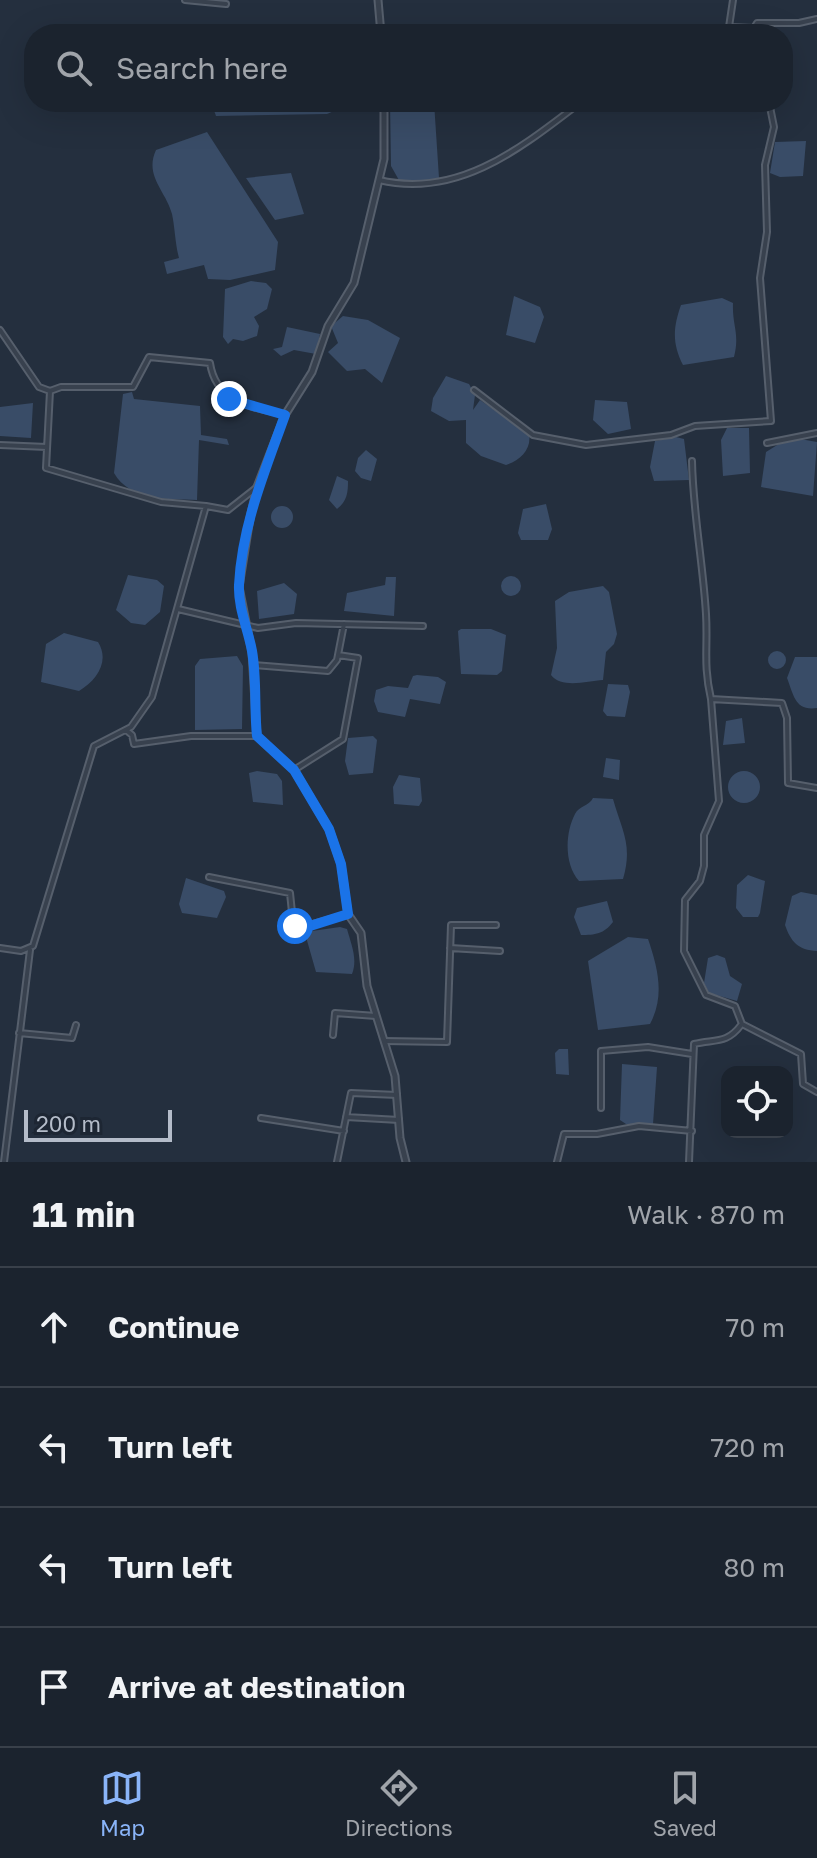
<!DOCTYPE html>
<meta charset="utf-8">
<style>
:root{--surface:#1b232e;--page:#282f3a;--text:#f1f3f6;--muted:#a0a4aa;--line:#39404a;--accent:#8ab4f8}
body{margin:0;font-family:"Golos Text",sans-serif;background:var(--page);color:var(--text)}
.controls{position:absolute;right:24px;bottom:24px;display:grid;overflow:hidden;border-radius:16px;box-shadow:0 8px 32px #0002}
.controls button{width:72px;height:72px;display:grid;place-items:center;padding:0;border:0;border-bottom:2px solid var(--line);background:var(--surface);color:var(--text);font:40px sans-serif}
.scale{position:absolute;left:24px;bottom:20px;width:148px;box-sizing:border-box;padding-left:8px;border:4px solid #b4bcc9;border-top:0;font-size:22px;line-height:28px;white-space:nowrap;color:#b4bcc9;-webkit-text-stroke:6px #1d2633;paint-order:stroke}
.stop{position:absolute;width:24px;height:24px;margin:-18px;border:6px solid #1a73e8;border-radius:50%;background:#fff}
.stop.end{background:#1a73e8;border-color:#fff;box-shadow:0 2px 8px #0008}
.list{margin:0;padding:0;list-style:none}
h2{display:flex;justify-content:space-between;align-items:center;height:104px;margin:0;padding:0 32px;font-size:34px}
h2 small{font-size:26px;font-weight:400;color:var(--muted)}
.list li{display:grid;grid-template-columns:52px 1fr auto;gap:24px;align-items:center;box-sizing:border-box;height:120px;padding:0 32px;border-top:2px solid var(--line)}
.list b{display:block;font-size:30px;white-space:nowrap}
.list em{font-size:26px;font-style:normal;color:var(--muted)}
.icon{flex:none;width:44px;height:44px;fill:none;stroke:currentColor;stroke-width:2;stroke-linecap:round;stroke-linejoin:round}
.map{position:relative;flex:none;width:817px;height:1162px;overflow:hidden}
.search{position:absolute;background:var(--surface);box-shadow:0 8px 32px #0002;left:24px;right:24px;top:24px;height:88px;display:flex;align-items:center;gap:20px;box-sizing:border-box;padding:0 28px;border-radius:32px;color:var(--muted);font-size:30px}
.sheet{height:584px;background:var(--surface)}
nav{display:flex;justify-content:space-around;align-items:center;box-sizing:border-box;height:112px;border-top:2px solid var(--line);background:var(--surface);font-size:22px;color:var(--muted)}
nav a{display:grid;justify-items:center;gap:4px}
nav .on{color:var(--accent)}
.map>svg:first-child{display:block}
.water{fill:#394c67}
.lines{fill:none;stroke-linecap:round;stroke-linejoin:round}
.minor-casing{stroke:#565f6c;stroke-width:8}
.tertiary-casing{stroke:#565f6c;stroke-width:9}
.minor{stroke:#38414e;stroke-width:4}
.tertiary{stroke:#38414e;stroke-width:5}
.route{stroke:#1a73e8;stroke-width:10}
</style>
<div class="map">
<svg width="817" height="1162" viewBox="0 0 817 1162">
<rect width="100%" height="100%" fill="#242f3e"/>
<!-- water -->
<path class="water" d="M211 102H335L334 111 327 114 216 116Z
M390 102H434L439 178 435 181 400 182 391 166Z
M207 132 278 242 275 270 230 280 208 279 204 265 167 274 164 262 179 258C175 243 175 228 172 214 166 191 144 176 156 150Z
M806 141 803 176 780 177 770 173 775 142Z
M291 173 304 214 275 220 246 178Z
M251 281 266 283 272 289 267 309 254 317 259 326 257 336 243 341 233 339 228 344 223 337 225 289Z
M514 296 540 307 544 317 535 343 506 335Z
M722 298 733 303C732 326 740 333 734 357L683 365C672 343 673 328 681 305Z
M343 316 368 320 400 338 382 383 365 369 347 371 328 352 338 343 331 326Z
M287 327 320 334 316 354 294 350 281 356 273 349 282 347Z
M446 376 469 384 475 395 473 410 480 400 529 434C532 449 520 461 506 465L481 456 466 443V420L449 421 431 411 433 398Z
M132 392 134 399 200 406 201 435 227 439 229 445 199 440 197 500C168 499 130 501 114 473L123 394Z
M595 400 627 402 631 429 608 434 593 420Z
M33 403 31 438 0 436V407Z
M727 428H749L750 473 723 476 721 440Z
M676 437 684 439 689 480 654 481 650 467 655 441Z
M800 439 817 442 813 496 761 487 766 452 782 442Z
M366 450 377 459 371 481 361 478 355 471 358 458Z
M337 476 348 481C348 493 347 501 337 509L329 500Z
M546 504 552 529 548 540H521L518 533 523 509Z
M271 517a11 11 0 1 1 22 0a11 11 0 1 1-22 0Z
M128 575 157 580 164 586 160 612 145 625 131 623 116 610Z
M501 586a10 10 0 1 1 20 0a10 10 0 1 1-20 0Z
M386 577H396L394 616 344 611 347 593 385 585Z
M284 583 297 594 294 614 259 619 257 591Z
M603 586 609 592 617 634 614 644 606 652 603 680C587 681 562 689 551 675L557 648 555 601 569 592Z
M461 629H491L506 635 502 671 497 675 461 674 458 631Z
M64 633 98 642C110 661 97 680 79 691L41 682 46 644Z
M768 660a9 9 0 1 1 18 0a9 9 0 1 1-18 0Z
M237 656 243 666 242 729 195 730V666L200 659Z
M795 657H817V708C795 711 794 696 787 678Z
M417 675 438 677 446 682 440 704 410 699 405 717 378 712 374 701 376 690 388 686 408 688 413 676Z
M608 684 628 685 630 692 625 717 607 716 603 711Z
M742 718 745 743 723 745 726 721Z
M373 736 377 740 373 773 349 775 345 761 348 738Z
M606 758 620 760 619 780 603 777Z
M257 771 277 774 282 781 283 805 253 802 249 773Z
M728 787a16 16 0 1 1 32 0a16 16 0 1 1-32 0Z
M399 775 420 778 422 801 419 806 394 804 393 787Z
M593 798 613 799C622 831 633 845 623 879L579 881C564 864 565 833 575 814 579 806 589 806 593 798Z
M748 875 765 881 760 913 758 917H743L736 908 737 885Z
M186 878 224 891 226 897 217 918 182 913 179 904Z
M801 892 817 895V951C798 950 791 942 785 925L792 896Z
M607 901 613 922C604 934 595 935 581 935L574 917 577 908Z
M340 927 347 929C351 944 358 959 352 974L316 972 306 937 312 931Z
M628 937 648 939C658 968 665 996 650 1024L598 1030 588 961Z
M717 955 725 958 730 976 742 984 737 1001 709 993 704 983 708 958Z
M559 1049H568L569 1075 556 1074 555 1053Z
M622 1064 657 1067 653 1124H626L620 1120Z"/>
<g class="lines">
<defs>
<path id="minor" d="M185 0 226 4
M733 0 729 27 754 28 755 34
M754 28 757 23H799L817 19
M718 34 729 27
M379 180C459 199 522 147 581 102
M0 330 39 387 50 391 46 468 161 502 206 506 152 697 131 727 94 746 33 946 21 951 0 948
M474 390 533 435 586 445 671 435 695 426 771 421 760 278 767 232 765 165 774 127 769 102
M50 391 61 387H133L149 357 210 363C216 403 252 407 285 415
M767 443 817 433
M0 445 47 447
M692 461C693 513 703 563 706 614 708 647 703 664 711 699
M206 506 228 510 256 488
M178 609 258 628 296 623 423 626
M253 665 328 671 337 660 344 624
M126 730 132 735 134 744 191 736H257
M294 770 343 739 358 658 338 655
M817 788 788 783 787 718 782 703 711 699 719 801 704 835V866L700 881 685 900 684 951 706 995 735 1006 742 1024 801 1054 803 1084 817 1092
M209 877 290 893 293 922 298 928 348 914
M450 948 500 951
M19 1033 72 1038 76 1025
M333 1035 335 1013 376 1016
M384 1041 447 1042 451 925H496
M601 1108V1051L648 1047 692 1054
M346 1117 399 1120
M261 1118 344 1131
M4 1162 30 950
M337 1162 351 1093 397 1095
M557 1162 564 1134H597L639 1126 692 1131
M689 1162 694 1044C715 1039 727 1044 741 1025"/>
<path id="tertiary" d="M378 0 381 34
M384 102V159L354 283 328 326 312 372 285 415 257 487 250 518 239 587 252 652 257 736 294 770 329 829 341 864 348 914 361 933 367 986 395 1076 400 1138 406 1162"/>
</defs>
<!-- minor casing -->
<use href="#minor" class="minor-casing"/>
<!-- tertiary casing -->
<use href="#tertiary" class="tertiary-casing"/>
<!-- minor -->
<use href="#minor" class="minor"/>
<!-- tertiary -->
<use href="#tertiary" class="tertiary"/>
</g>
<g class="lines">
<!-- route -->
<path class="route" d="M229 399 285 415C265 471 242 525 239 585 238 608 248 629 252 651 257 679 254 708 257 736L294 770 329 829 341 864 348 914 310 926H295"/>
</g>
</svg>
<div class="controls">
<button><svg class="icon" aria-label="locate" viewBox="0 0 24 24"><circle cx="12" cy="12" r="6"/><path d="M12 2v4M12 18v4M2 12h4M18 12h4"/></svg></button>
</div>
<div class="scale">200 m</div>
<div class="stop" style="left:295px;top:926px"></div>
<div class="stop end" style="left:229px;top:399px"></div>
<div class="search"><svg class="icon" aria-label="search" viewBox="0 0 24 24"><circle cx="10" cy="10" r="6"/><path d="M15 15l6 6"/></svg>Search here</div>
</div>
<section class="sheet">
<h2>11 min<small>Walk · 870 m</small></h2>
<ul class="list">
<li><svg class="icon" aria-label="ahead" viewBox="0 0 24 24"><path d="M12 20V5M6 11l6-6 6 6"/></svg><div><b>Continue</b></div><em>70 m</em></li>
<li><svg class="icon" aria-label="left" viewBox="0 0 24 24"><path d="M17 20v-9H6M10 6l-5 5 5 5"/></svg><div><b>Turn left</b></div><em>720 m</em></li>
<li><svg class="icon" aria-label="left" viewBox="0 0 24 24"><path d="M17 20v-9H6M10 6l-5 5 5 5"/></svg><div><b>Turn left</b></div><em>80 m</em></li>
<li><svg class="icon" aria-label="arrive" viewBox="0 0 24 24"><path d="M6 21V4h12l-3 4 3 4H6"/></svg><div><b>Arrive at destination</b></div></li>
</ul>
</section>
<nav>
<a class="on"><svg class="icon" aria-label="map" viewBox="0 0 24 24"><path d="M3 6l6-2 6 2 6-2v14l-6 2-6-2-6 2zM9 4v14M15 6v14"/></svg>Map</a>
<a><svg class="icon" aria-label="directions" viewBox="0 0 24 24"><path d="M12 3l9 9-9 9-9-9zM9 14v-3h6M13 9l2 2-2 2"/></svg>Directions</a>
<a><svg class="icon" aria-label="saved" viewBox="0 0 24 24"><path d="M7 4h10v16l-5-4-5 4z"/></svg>Saved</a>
</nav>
